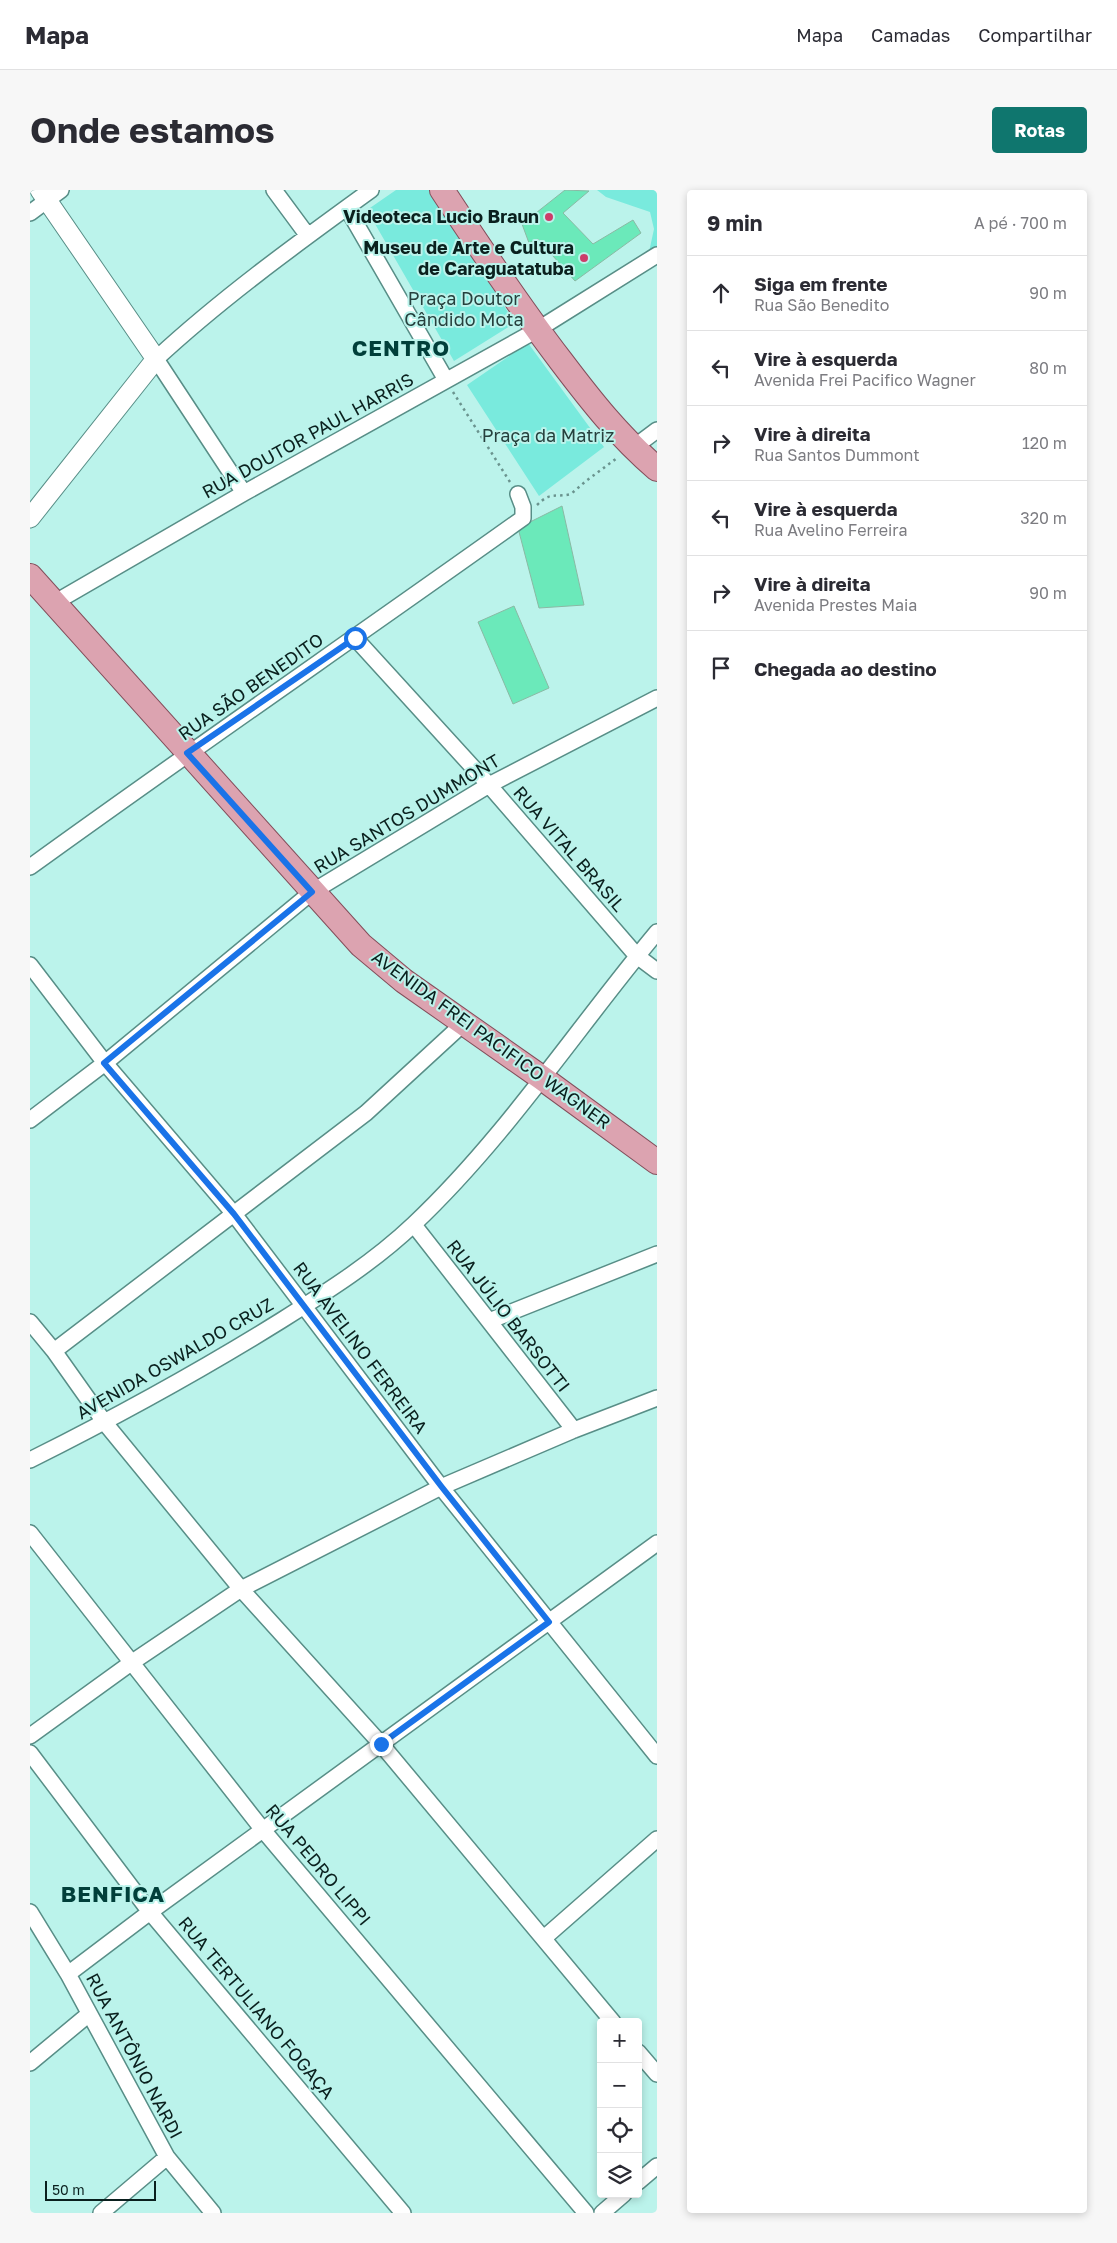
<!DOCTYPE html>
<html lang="pt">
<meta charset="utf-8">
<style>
:root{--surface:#fff;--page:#f7f7f7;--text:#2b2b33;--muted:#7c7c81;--line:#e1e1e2;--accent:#0f766e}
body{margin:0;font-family:"Golos Text",sans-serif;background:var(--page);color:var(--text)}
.controls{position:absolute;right:15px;bottom:15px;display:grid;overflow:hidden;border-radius:5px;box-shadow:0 2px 8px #0003}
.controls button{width:45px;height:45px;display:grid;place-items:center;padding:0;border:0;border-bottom:1px solid var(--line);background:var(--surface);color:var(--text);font:25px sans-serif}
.scale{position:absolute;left:15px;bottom:12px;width:111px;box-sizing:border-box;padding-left:5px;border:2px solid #0a201e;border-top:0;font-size:14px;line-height:18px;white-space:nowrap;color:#0a201e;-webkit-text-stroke:4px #bbf3eb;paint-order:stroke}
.stop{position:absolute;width:15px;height:15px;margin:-11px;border:4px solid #1a73e8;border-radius:50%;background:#fff}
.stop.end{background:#1a73e8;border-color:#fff;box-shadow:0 1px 5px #0008}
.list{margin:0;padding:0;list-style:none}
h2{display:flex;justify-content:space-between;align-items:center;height:65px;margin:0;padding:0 20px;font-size:21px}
h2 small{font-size:16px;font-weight:400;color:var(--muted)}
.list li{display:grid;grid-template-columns:32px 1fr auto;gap:15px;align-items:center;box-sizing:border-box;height:75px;padding:0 20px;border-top:1px solid var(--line)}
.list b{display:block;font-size:19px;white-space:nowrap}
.list p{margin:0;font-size:16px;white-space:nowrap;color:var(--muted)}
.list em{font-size:16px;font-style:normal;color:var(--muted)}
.icon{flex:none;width:28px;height:28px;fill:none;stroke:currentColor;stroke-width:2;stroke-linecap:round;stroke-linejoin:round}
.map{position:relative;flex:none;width:627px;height:2023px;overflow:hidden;border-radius:5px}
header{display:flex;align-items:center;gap:30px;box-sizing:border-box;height:70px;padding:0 25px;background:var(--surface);border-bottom:1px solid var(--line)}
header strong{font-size:24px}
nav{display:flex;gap:28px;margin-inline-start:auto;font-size:18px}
.intro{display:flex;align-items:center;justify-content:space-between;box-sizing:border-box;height:120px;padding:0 30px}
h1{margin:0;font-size:35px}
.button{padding:12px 22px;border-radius:5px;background:var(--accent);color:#fff;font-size:18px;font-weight:700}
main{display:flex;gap:30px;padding:0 30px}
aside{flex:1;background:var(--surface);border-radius:5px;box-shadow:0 2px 8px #0003}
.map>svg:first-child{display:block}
.green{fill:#79eadd}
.building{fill:#6be9ba;stroke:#8ab9a4}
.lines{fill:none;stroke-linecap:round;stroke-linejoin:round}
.minor-casing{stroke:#588e87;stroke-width:18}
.tertiary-casing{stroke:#588e87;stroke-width:21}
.primary-casing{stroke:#834e5b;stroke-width:26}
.path{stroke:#6a938e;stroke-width:2.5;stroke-dasharray:2.5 4;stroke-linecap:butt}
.minor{stroke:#fff;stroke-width:15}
.tertiary{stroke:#fff;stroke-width:19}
.primary{stroke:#dca3b0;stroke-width:24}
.route{stroke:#1a73e8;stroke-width:6}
.poi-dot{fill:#cc3e6a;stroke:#bbf3eb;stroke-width:2}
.labels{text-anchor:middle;stroke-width:4;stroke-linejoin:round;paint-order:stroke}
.poi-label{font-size:18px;font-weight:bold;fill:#0a201e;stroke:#bbf3eb;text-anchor:end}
.park-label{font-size:18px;fill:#26403d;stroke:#bbf3eb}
.street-label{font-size:18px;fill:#0a201e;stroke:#bbf3eb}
.district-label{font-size:22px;font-weight:bold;letter-spacing:1px;fill:#013f3a;stroke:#bbf3eb}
</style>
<header>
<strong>Mapa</strong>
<nav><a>Mapa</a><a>Camadas</a><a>Compartilhar</a></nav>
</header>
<div class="intro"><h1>Onde estamos</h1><a class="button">Rotas</a></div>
<main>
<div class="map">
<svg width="627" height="2023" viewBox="0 0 627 2023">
<rect width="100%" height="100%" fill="#bbf3eb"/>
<!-- green -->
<path class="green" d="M366 0H399L485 133 424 171 337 20Z
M567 0H627V57L619 62 624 39 620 22 576 7Z
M498 153 574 257 509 306 437 195Z"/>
<!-- building -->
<path class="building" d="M535 0 559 1 533 23 563 54 603 30 611 43 545 91 508 49 499 53 492 34Z
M532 316 554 415 509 418 488 338Z
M484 416 519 498 483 514 448 432Z"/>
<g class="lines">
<defs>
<path id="minor" d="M244 0 278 46
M317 18 416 190
M0 23 31 0
M603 258 627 240
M214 303 126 169C193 107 268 53 341 0
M24 413 214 303 507 140 627 65
M325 448 459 595 607 766 627 781
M0 677C163 559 329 445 493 328V317L488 304
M0 775 75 873 204 1024 411 1297 627 1566
M0 930 75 873 282 702 459 595 627 508
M384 1035 544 1240
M459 1131 627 1064
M0 1132 24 1161 75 1233 211 1399 351 1554 583 1832
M24 1161 336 923 434 833
M0 1270C86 1227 170 1181 252 1130 298 1101 344 1072 384 1034 476 947 546 839 627 742
M0 1343 233 1640 556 2023
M0 1546 101 1473 211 1399 411 1297 544 1240 627 1208
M0 1563 120 1722 373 2023
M0 1722 38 1784 137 1967 183 2023
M514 1748 627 1649
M38 1784 120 1722 627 1353
M608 1862 627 1884
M0 1873 59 1824
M608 1992 627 1976
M71 2023 137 1967
M572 2023 594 2004"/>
<path id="tertiary" d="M0 328 126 169 10 0"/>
<path id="primary" d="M412 0C450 58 489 116 531 171 562 212 588 245 627 279
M0 386 331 755 374 791 512 888 627 972"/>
</defs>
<!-- minor casing -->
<use href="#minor" class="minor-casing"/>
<!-- tertiary casing -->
<use href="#tertiary" class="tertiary-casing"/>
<!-- primary casing -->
<use href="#primary" class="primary-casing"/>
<!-- path -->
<path class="path" d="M423 202 480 292
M507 315C521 301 525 308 541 304L556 291 587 268"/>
<!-- minor -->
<use href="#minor" class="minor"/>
<!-- tertiary -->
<use href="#tertiary" class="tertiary"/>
<!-- primary -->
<use href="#primary" class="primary"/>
</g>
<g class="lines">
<!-- route -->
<path class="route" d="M325 448 157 563 282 702 74 873 204 1024 411 1296 519 1432 351 1554"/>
</g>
<!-- markers -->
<g class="poi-dot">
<circle cx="519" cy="27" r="5"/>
<circle cx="554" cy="68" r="5"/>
</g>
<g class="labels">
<!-- poi labels -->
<g class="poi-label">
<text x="509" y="33">Videoteca Lucio Braun</text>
<text x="544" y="64">Museu de Arte e Cultura<tspan x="544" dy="21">de Caraguatatuba</tspan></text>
</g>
<!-- park labels -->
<g class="park-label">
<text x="434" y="115">Praça Doutor<tspan x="434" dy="21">Cândido Mota</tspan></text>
<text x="518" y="252">Praça da Matriz</text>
</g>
<!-- street labels -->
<g class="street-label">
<text transform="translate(278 246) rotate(-29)" y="6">RUA DOUTOR PAUL HARRIS</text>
<text transform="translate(221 497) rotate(-35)" y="6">RUA SÃO BENEDITO</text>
<text transform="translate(377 624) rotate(-31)" y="6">RUA SANTOS DUMMONT</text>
<text transform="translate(539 659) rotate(49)" y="6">RUA VITAL BRASIL</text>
<text transform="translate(461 850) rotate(36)" y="6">AVENIDA FREI PACIFICO WAGNER</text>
<text transform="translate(478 1126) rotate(52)" y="6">RUA JÚLIO BARSOTTI</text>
<text transform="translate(330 1158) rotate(53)" y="6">RUA AVELINO FERREIRA</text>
<text transform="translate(145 1169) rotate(-30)" y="6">AVENIDA OSWALDO CRUZ</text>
<text transform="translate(288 1675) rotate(50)" y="6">RUA PEDRO LIPPI</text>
<text transform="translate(226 1818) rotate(50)" y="6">RUA TERTULIANO FOGAÇA</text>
<text transform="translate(104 1866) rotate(62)" y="6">RUA ANTÔNIO NARDI</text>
</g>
<!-- district labels -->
<g class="district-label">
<text x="371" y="166">CENTRO</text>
<text x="83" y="1712">BENFICA</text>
</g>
</g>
</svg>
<div class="controls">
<button>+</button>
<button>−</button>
<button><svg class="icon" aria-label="locate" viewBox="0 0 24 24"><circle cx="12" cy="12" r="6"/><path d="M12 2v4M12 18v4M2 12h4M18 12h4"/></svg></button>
<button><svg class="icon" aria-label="layers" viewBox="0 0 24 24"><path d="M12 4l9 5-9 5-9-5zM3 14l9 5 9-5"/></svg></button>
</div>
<div class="scale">50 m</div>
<div class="stop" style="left:325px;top:448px"></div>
<div class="stop end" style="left:351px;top:1554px"></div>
</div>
<aside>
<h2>9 min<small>A pé · 700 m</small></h2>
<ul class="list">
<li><svg class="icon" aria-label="ahead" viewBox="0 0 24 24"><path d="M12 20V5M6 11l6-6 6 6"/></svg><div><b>Siga em frente</b><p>Rua São Benedito</p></div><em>90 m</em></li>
<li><svg class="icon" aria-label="left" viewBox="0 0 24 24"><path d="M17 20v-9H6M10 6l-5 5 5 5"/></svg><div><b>Vire à esquerda</b><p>Avenida Frei Pacifico Wagner</p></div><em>80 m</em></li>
<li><svg class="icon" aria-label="right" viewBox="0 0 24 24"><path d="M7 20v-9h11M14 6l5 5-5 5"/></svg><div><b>Vire à direita</b><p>Rua Santos Dummont</p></div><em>120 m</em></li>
<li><svg class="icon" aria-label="left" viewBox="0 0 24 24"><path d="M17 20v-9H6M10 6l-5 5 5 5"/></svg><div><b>Vire à esquerda</b><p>Rua Avelino Ferreira</p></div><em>320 m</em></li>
<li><svg class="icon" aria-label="right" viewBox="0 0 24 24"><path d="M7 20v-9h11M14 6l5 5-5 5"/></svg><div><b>Vire à direita</b><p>Avenida Prestes Maia</p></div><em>90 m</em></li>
<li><svg class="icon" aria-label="arrive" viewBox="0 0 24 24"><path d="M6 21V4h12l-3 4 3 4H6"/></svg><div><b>Chegada ao destino</b></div></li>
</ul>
</aside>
</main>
